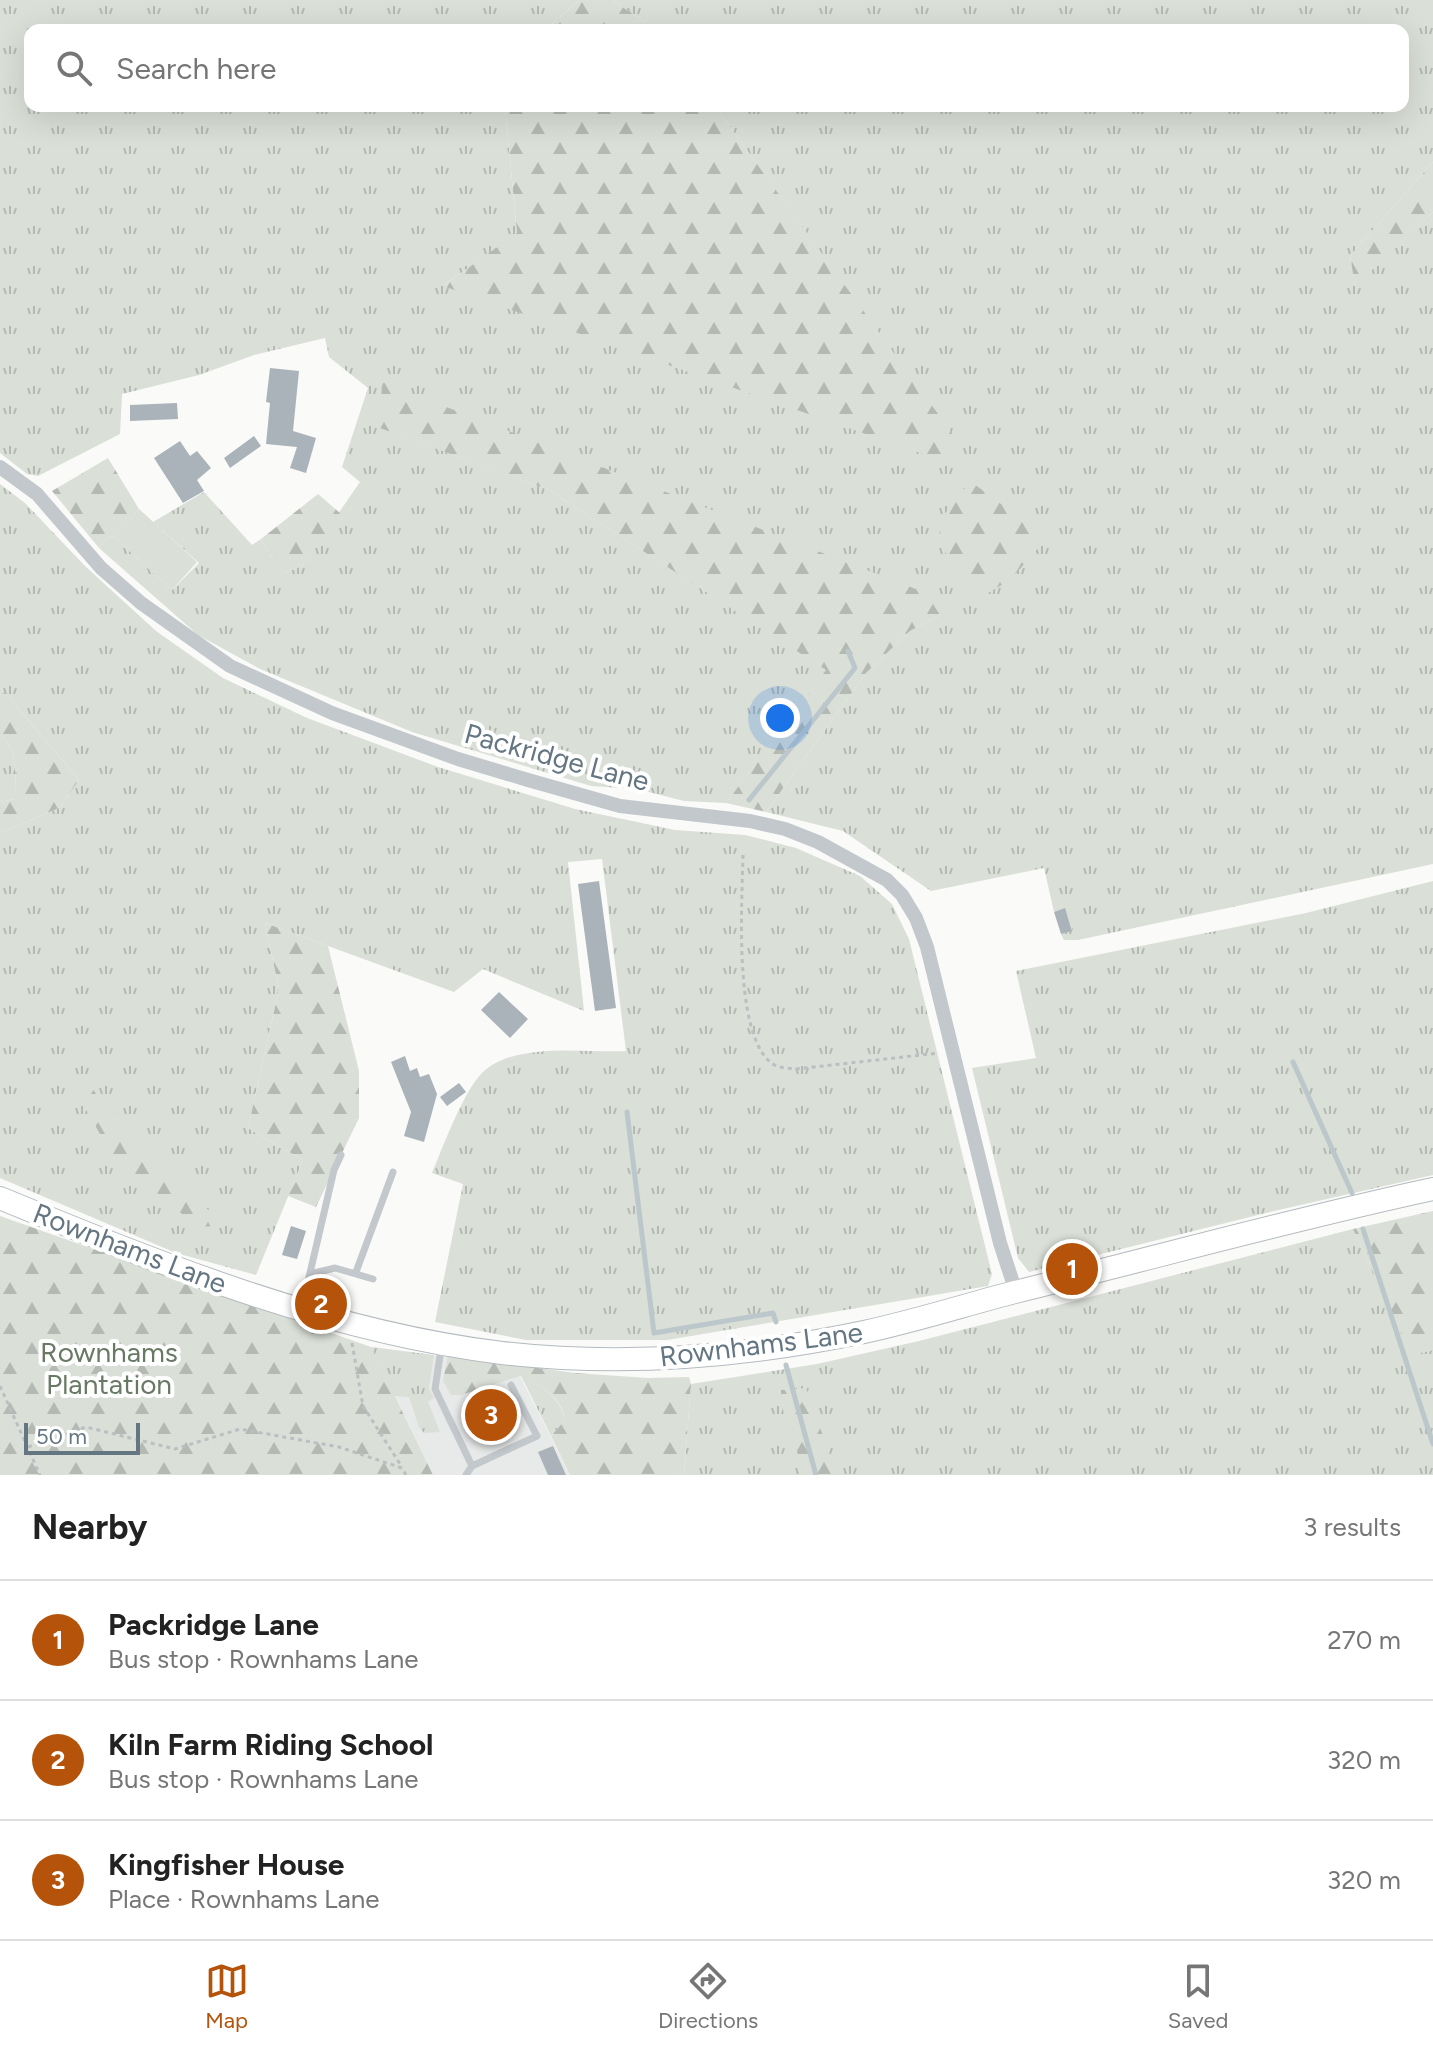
<!DOCTYPE html>
<meta charset="utf-8">
<style>
:root{--surface:#fff;--page:#f6f6f6;--text:#222;--muted:#767676;--line:#e0e0e0;--accent:#b45309}
body{margin:0;font-family:Figtree,sans-serif;background:var(--page);color:var(--text)}
.scale{position:absolute;left:24px;bottom:20px;width:116px;box-sizing:border-box;padding-left:8px;border:4px solid #657683;border-top:0;font-size:22px;line-height:28px;white-space:nowrap;color:#657683;-webkit-text-stroke:6px #fff;paint-order:stroke}
.you{position:absolute;left:780px;top:718px;width:28px;height:28px;margin:-20px;border:6px solid #fff;border-radius:50%;background:#1a73e8;box-shadow:0 0 0 12px #1a73e833}
.badge{display:grid;place-items:center;width:52px;height:52px;border-radius:50%;background:var(--accent);color:#fff;font-size:26px;font-weight:700}
.pin{position:absolute;translate:-50% -50%;border:4px solid #fff;box-shadow:0 2px 8px #0006}
.list{margin:0;padding:0;list-style:none}
h2{display:flex;justify-content:space-between;align-items:center;height:104px;margin:0;padding:0 32px;font-size:34px}
h2 small{font-size:26px;font-weight:400;color:var(--muted)}
.list li{display:grid;grid-template-columns:52px 1fr auto;gap:24px;align-items:center;box-sizing:border-box;height:120px;padding:0 32px;border-top:2px solid var(--line)}
.list b{display:block;font-size:30px;white-space:nowrap}
.list p{margin:0;font-size:26px;white-space:nowrap;color:var(--muted)}
.list em{font-size:26px;font-style:normal;color:var(--muted)}
.icon{flex:none;width:44px;height:44px;fill:none;stroke:currentColor;stroke-width:2;stroke-linecap:round;stroke-linejoin:round}
.map{position:relative;flex:none;width:1433px;height:1475px;overflow:hidden}
.search{position:absolute;background:var(--surface);box-shadow:0 8px 32px #0002;left:24px;right:24px;top:24px;height:88px;display:flex;align-items:center;gap:20px;box-sizing:border-box;padding:0 28px;border-radius:16px;color:var(--muted);font-size:30px}
.sheet{height:464px;background:var(--surface)}
nav{display:flex;justify-content:space-around;align-items:center;box-sizing:border-box;height:112px;border-top:2px solid var(--line);background:var(--surface);font-size:22px;color:var(--muted)}
nav a{display:grid;justify-items:center;gap:4px}
nav .on{color:var(--accent)}
.map>svg:first-child{display:block}
.built{fill:#e8e9e9}
.grass{fill:url(#grass-tufts)}
.forest{fill:url(#forest-firs)}
.pitch{fill:#dadfd7}
.lines{fill:none;stroke-linecap:round;stroke-linejoin:round}
.stream{stroke:#bbc7cb;stroke-width:5}
.building{fill:#aab3b9}
.secondary-casing{stroke:#b3babf;stroke-width:24}
.path{stroke:#bbbfc2;stroke-width:3;stroke-dasharray:4 4;stroke-linecap:butt}
.lane{stroke:#c3c8cc;stroke-width:7}
.street{stroke:#c3c8cc;stroke-width:14}
.secondary{stroke:#fff;stroke-width:22}
.labels{text-anchor:middle;stroke-width:8;stroke-linejoin:round;paint-order:stroke}
.street-label{font-size:28px;fill:#657683;stroke:#fff}
.park-label{font-size:28px;fill:#687a64;stroke:#fff}
</style>
<div class="map">
<svg width="1433" height="1475" viewBox="0 0 1433 1475">
<defs>
<pattern id="grass-tufts" width="24" height="20" patternUnits="userSpaceOnUse" patternTransform="scale(2)"><rect width="24" height="20" fill="#dadfd7"/><path d="M3 7l-1-3M5 7V3M7 7l1-3M15 17l-1-3M17 17v-4M19 17l1-3" fill="none" stroke="#b4b9b4"/></pattern>
<pattern id="forest-firs" width="22" height="20" patternUnits="userSpaceOnUse" patternTransform="scale(2)"><rect width="22" height="20" fill="#dadfd7"/><path d="M5 1l3.5 6h-7zM16 11l3.5 6h-7z" fill="#b4b9b4"/></pattern>
</defs>
<rect width="100%" height="100%" fill="#fafaf8"/>
<!-- built -->
<path class="built" d="M371 1347 515 1366 570 1475H433Z"/>
<!-- grass -->
<path class="grass" d="M0 0H579L545 30H30V106H505L517 234 444 285 953 436 715 106H1403V30H657L612 0H1433V162L1350 256 1355 285 1433 212V864L1078 940H1064L1061 934 1072 930 1065 909 1054 912 1044 868 931 891 843 831 766 812 866 673 910 631 940 615 381 428 549 490 827 670 726 803 684 801 637 789 591 786 412 732 260 669 198 635 99 548 107 538 114 537 172 590 199 563 153 522 204 492 252 545 261 539 281 574 302 566 360 482 342 467 368 388 329 357 325 338 254 355 199 375 122 394 120 434 38 476 27 474 0 453Z
M0 484 25 503 85 566 156 631 223 678 307 718 438 767 575 809 675 830 745 835 796 848 860 876 892 904 909 939 992 1274 988 1286 667 1340H526L435 1322 463 1184 432 1173C443 1147 463 1092 482 1073 515 1041 584 1053 626 1051L602 859 568 862 584 1011 483 969 454 992 265 923 279 989 248 1128 303 1160 256 1275 176 1253 0 1178V833L59 808 79 780 0 687Z
M0 735C19 749 15 777 15 799L0 802Z
M1433 881V1175L1274 1211 1029 1272 1018 1258 972 1068 1036 1058 1016 971 1306 913Z
M1353 1229 1412 1354 1433 1350V1475H684L691 1384 817 1364 919 1341Z
M371 1347 434 1355 429 1389 434 1398 428 1402 440 1432 424 1433 419 1427 409 1397 394 1396Z
M521 1376C543 1387 559 1395 565 1420L551 1436Z"/>
<!-- forest -->
<path class="forest" d="M579 0H612L657 30H545Z
M505 106H715L954 436 940 460 443 286 517 233Z
M1433 162V212L1355 286 1350 256Z
M382 382 926 593 940 615 910 631 866 673 766 812 726 803 826 670 549 490 380 428Z
M108 458 139 509 114 537 107 538 99 548 52 491Z
M970 481 1047 538 1010 580 981 597 946 554 937 524Z
M318 494 340 513 302 566 281 574 261 539Z
M0 687 79 780 59 808 0 833V802L15 799C15 777 19 749 0 735Z
M265 923 328 946 359 1071V1118L316 1207 288 1196 303 1160 248 1128 279 989Z
M91 1087C104 1105 119 1119 134 1134 161 1162 186 1190 215 1216L212 1226 202 1227 193 1223 113 1157 79 1097Z
M1433 1211V1350L1412 1355 1353 1229Z
M0 1216 371 1347 433 1475H0Z
M448 1356 575 1373 648 1378 689 1377 691 1384 684 1475H570L551 1436 565 1420C560 1395 543 1387 520 1376L461 1395H451L443 1381Z
M806 1388 837 1475H801L797 1450 781 1404V1390Z"/>
<!-- pitch -->
<path class="pitch" d="M139 509 197 562 172 590 114 537Z"/>
<g class="lines">
<!-- stream -->
<path class="stream" d="M749 800 855 668 848 651
M1293 1062 1352 1193
M627 1112 654 1333 773 1313 776 1322
M1363 1229 1433 1444
M786 1365 816 1475"/>
</g>
<!-- building -->
<path class="building" d="M270 368 299 371 293 431 316 438 306 473 290 468 297 447 266 444 270 403 266 402Z
M177 403 178 419 130 421V405Z
M254 436 261 446 230 468 224 458Z
M180 441 190 456 197 451 211 468 197 480 204 491 183 503 154 458Z
M599 881 616 1008 595 1011 578 884Z
M1065 908 1072 931 1061 934 1054 912Z
M499 992 528 1019 510 1038 481 1010Z
M405 1056 410 1071 417 1068 420 1077 429 1074 437 1094 424 1142 404 1136 411 1112 391 1062Z
M459 1083 466 1092 447 1106 440 1097Z
M291 1226 306 1231 297 1259 282 1255Z
M496 1387 497 1391 504 1389 514 1415 509 1421 512 1427 480 1442 469 1414 473 1411 468 1399Z
M553 1446 566 1475H548L538 1452Z"/>
<g class="lines">
<defs>
<path id="secondary" d="M0 1198C161 1264 328 1332 502 1353 624 1367 745 1357 864 1332 915 1321 965 1305 1015 1292 1154 1258 1293 1219 1433 1189"/>
</defs>
<!-- secondary casing -->
<use href="#secondary" class="secondary-casing"/>
<!-- path -->
<path class="path" d="M743 855C742 903 734 1026 768 1060 775 1068 786 1068 796 1069L939 1053
M352 1343 363 1406 402 1467
M0 1386 40 1475
M28 1447 86 1427 175 1449 240 1429 339 1447 402 1468 406 1475"/>
<!-- lane -->
<path class="lane" d="M356 1272 393 1172
M310 1274 335 1268 373 1279
M302 1307 334 1170 341 1155
M441 1349 435 1389 472 1466 466 1475
M472 1466 537 1436 511 1385"/>
<!-- street -->
<path class="street" d="M0 467 37 494 101 568 141 603 230 666 332 713 458 759 528 780 620 806 750 821 785 829 818 842 887 880 902 895 916 918 927 947 1000 1243 1016 1292"/>
<!-- secondary -->
<use href="#secondary" class="secondary"/>
</g>
<g class="labels">
<!-- street labels -->
<g class="street-label">
<text transform="translate(557 757) rotate(15)" y="10">Packridge Lane</text>
<text transform="translate(130 1248) rotate(21)" y="10">Rownhams Lane</text>
<text transform="translate(761 1344) rotate(-7)" y="10">Rownhams Lane</text>
</g>
<!-- park labels -->
<g class="park-label">
<text x="109" y="1362">Rownhams<tspan x="109" dy="32">Plantation</tspan></text>
</g>
</g>
</svg>
<div class="scale">50 m</div>
<div class="you"></div>
<div class="pin badge" style="left:1072px;top:1269px">1</div>
<div class="pin badge" style="left:321px;top:1304px">2</div>
<div class="pin badge" style="left:491px;top:1415px">3</div>
<div class="search"><svg class="icon" aria-label="search" viewBox="0 0 24 24"><circle cx="10" cy="10" r="6"/><path d="M15 15l6 6"/></svg>Search here</div>
</div>
<section class="sheet">
<h2>Nearby<small>3 results</small></h2>
<ul class="list">
<li><span class="badge">1</span><div><b>Packridge Lane</b><p>Bus stop · Rownhams Lane</p></div><em>270 m</em></li>
<li><span class="badge">2</span><div><b>Kiln Farm Riding School</b><p>Bus stop · Rownhams Lane</p></div><em>320 m</em></li>
<li><span class="badge">3</span><div><b>Kingfisher House</b><p>Place · Rownhams Lane</p></div><em>320 m</em></li>
</ul>
</section>
<nav>
<a class="on"><svg class="icon" aria-label="map" viewBox="0 0 24 24"><path d="M3 6l6-2 6 2 6-2v14l-6 2-6-2-6 2zM9 4v14M15 6v14"/></svg>Map</a>
<a><svg class="icon" aria-label="directions" viewBox="0 0 24 24"><path d="M12 3l9 9-9 9-9-9zM9 14v-3h6M13 9l2 2-2 2"/></svg>Directions</a>
<a><svg class="icon" aria-label="saved" viewBox="0 0 24 24"><path d="M7 4h10v16l-5-4-5 4z"/></svg>Saved</a>
</nav>
